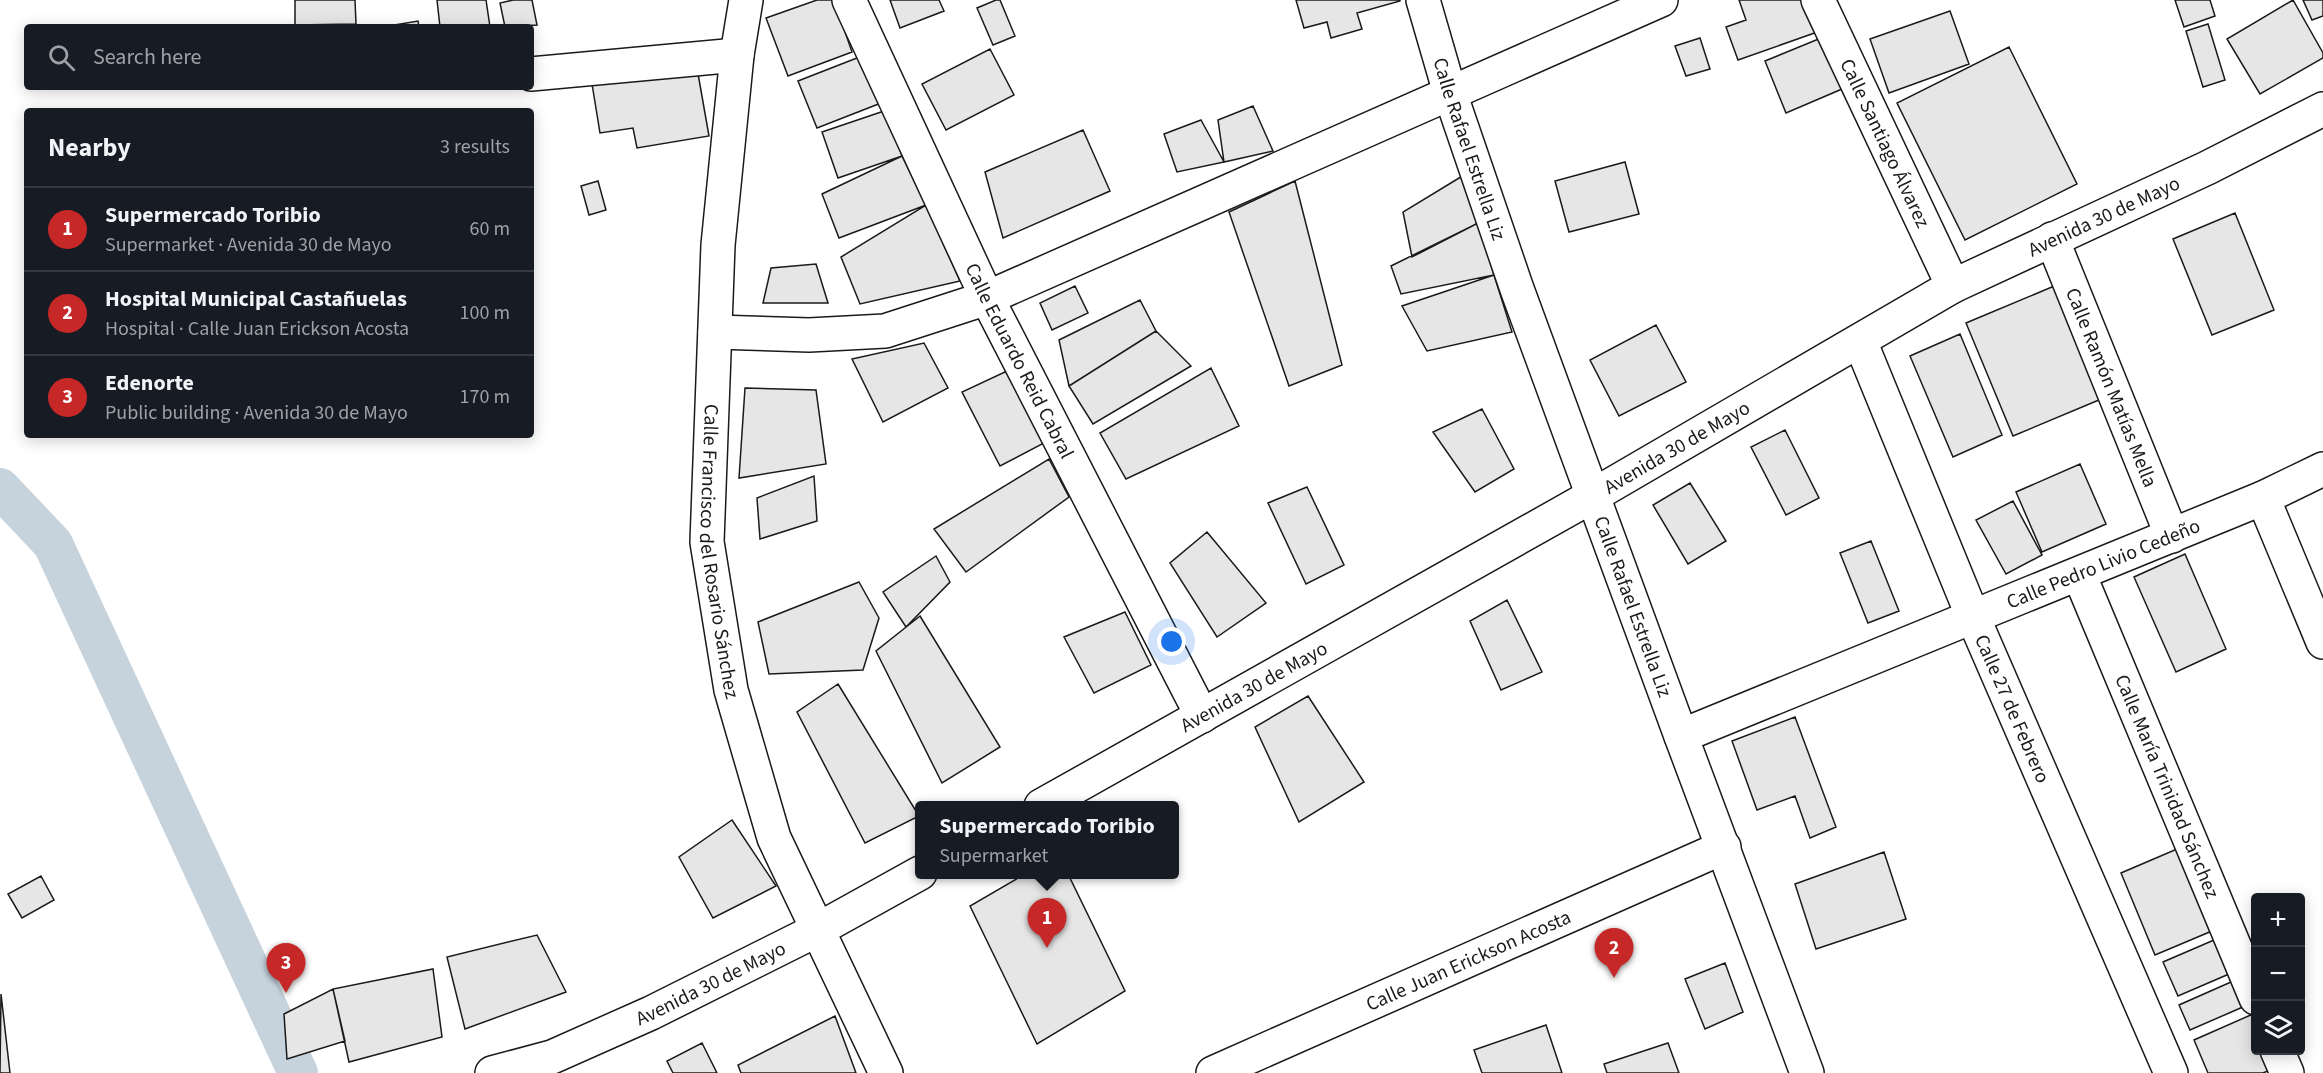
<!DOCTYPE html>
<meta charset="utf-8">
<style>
:root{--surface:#171b24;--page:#242831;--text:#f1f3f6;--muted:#9ea1a6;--line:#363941;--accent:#c62828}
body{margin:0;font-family:"Source Sans 3",sans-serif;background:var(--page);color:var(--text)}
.controls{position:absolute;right:18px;bottom:18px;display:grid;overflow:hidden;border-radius:6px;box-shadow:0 3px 15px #0003}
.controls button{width:54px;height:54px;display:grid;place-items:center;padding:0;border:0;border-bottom:2px solid var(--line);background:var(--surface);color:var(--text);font:30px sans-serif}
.you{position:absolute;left:1172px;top:642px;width:21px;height:21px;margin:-15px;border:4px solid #fff;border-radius:50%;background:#1a73e8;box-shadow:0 0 0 9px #1a73e833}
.badge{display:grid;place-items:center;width:39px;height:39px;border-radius:50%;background:var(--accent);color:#fff;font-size:20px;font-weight:700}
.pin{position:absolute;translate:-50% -50px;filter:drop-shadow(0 2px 3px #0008)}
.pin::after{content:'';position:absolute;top:32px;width:21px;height:18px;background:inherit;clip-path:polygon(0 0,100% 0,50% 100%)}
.popup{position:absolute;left:915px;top:801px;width:264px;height:78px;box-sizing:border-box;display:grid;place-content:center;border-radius:6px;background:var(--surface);filter:drop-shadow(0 2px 4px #0005);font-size:20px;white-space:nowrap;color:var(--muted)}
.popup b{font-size:22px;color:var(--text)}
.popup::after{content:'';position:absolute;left:50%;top:100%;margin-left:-12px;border:12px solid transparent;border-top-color:var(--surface)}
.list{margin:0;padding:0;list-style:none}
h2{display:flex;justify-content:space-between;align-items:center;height:78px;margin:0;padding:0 24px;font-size:26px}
h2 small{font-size:20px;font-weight:400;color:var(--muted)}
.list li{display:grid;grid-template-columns:39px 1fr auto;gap:18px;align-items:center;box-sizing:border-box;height:84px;padding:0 24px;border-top:2px solid var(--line)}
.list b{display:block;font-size:22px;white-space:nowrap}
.list p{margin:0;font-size:20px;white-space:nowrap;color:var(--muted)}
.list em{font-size:20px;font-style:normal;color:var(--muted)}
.icon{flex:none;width:33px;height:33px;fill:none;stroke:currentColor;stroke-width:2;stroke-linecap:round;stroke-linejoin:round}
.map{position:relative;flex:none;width:2323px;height:1073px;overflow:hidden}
.search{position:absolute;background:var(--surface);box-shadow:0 3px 15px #0003;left:24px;top:24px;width:510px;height:66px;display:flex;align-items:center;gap:15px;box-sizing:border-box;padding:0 21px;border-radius:6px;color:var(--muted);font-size:22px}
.panel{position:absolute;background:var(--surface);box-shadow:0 3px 15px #0003;left:24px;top:108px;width:510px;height:330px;border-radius:6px}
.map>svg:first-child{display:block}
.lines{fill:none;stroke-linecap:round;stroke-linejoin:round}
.canal{stroke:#c6d2dc;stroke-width:40}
.building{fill:#e6e6e6;stroke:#1a1a1a;stroke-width:1.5}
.minor-casing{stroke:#1a1a1a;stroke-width:36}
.major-casing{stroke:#1a1a1a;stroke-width:36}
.minor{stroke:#fff;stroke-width:33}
.major{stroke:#fff;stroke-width:33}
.labels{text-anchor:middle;stroke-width:4.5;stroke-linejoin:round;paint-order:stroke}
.street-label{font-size:20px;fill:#1a1a1a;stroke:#fff}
</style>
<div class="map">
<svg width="2323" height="1073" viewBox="0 0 2323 1073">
<rect width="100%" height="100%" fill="#fff"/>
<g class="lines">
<!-- canal -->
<path class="canal" d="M0 488 53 544 298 1073"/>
</g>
<!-- building -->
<path class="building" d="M295 0H355L356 24 295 25Z
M437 0H486L490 27H440Z
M513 0H532L537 25 505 27 500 3Z
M817 0H834L852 52 788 76 766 18Z
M890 0H939L944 11 900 28Z
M996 0H1000L1015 36 993 45 977 8Z
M1296 0H1400V1L1357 13 1362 29 1331 38 1327 22 1304 28Z
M1739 0H1812L1823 30 1738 60 1726 27 1746 20Z
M2175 0H2210L2215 16 2184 27Z
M2293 0 2323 53V58L2260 94 2227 39Z
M2303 0H2323V16L2312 20Z
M1950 11 1969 64 1889 93 1870 39Z
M418 21 419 27H389V26Z
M2208 24 2225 80 2203 87 2186 31Z
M1700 38 1710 69 1686 76 1675 46Z
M1821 38 1842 89 1786 113 1765 61Z
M2009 47 2077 184 1965 240 1897 103Z
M990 49 1014 95 946 130 922 84Z
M862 56 881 103 817 128 798 81Z
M697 68 709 136 637 148 633 128 600 133 592 84Z
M1253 106 1273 151 1224 162 1218 120Z
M887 110 902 156 838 178 822 132Z
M1201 120 1224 162 1177 172 1164 134Z
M1083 130 1110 191 1003 238 985 172Z
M902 156 926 205 839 238 822 194Z
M1625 162 1639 214 1569 232 1555 181Z
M1464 175 1478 223 1412 257 1403 212Z
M598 181 606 210 589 215 581 186Z
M1295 181 1342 365 1289 386 1229 212Z
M926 205 960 281 860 304 841 257Z
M2235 213 2274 310 2212 335 2173 239Z
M1478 223 1494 275 1401 294 1391 266Z
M816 264 828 303H763L771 268Z
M1494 275 1512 332 1427 351 1402 306Z
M2059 284 2106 397 2013 436 1966 323Z
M1075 286 1088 313 1052 330 1040 303Z
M1140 300 1156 331 1069 386 1059 340Z
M1656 325 1686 382 1619 416 1590 360Z
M1156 331 1191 366 1093 424 1069 386Z
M1960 334 2002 435 1953 457 1910 356Z
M924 343 948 388 883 422 852 359Z
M1211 368 1239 426 1126 479 1100 433Z
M1007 371 1044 443 1000 466 962 392Z
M745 388 816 390 826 464 739 478Z
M1482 409 1514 469 1475 492 1433 432Z
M1785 430 1819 498 1786 515 1751 447Z
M1049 459 1069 497 966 572 934 529Z
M2080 464 2106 524 2042 552 2016 492Z
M814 476 817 521 760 539 757 498Z
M1690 483 1726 541 1688 564 1653 505Z
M1307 487 1344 565 1306 584 1268 503Z
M2013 501 2042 555 2006 574 1976 520Z
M1207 532 1266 603 1217 637 1170 563Z
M1871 541 1899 611 1868 623 1840 553Z
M2185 554 2226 649 2176 672 2134 577Z
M936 556 950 582 906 627 883 592Z
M859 582 879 618 863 670 769 674 758 622Z
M1507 600 1542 672 1501 690 1470 621Z
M1125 612 1151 665 1094 693 1064 637Z
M920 616 1000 747 942 783 876 651Z
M838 684 919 816 865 843 797 712Z
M1308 696 1364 782 1299 822 1255 727Z
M1795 717 1836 827 1810 838 1795 796 1757 810 1732 741Z
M732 820 776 886 713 918 679 857Z
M2184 846 2219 928 2155 955 2121 873Z
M1884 852 1906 919 1816 949 1795 884Z
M1025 874H1068L1125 991 1037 1044 970 906Z
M41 876 54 900 22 918 8 894Z
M537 935 566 992 465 1029 447 957Z
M2221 937 2236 971 2178 996 2163 962Z
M1725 963 1743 1012 1705 1029 1685 979Z
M433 969 442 1037 349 1062 333 989Z
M2240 978 2252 1003 2190 1030 2179 1005Z
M333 989 345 1041 287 1059 284 1014Z
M1 994 10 1073H0Z
M2253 1014 2256 1020V1050H2268L2275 1068 2263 1073H2208L2194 1040Z
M835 1016 856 1073H741L738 1065Z
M1546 1025 1562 1073H1482L1474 1050Z
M702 1043 717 1073H673L667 1061Z
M1668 1043 1679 1073H1607L1604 1064Z"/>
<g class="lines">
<defs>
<g id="minor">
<path id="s1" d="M746 0 737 55 718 245 707 542 731 690 774 838 886 1073"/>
<path id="s2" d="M849 0 987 298 1202 716"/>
<path id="s3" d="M1423 0 1450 93 1517 289 1681 736 1807 1073"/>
<path id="s4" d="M1818 0 1953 286"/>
<path d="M531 74 737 55"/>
<path id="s5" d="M2052 239 2172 536"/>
<path d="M715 332 809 335 885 331 987 298 1661 0"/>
<path id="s6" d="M1860 341 1973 617 2171 1073"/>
<path d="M2263 498 2323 642"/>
<path id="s7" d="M2079 574 2256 998"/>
<path id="s8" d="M1681 736 2263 498 2323 469"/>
<path d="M2277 1050 2287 1073"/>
<path id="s9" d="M1213 1073 1724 847"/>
</g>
<g id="major">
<path id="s10" d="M1041 806 1594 495 1953 286 2207 168 2323 109"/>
<path id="s11" d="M492 1073 552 1057 651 1013 819 929 920 873"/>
</g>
</defs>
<!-- minor casing -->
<use href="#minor" class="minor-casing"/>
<!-- major casing -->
<use href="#major" class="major-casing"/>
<!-- minor -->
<use href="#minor" class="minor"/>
<!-- major -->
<use href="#major" class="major"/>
</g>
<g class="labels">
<!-- street labels -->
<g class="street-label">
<text dy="7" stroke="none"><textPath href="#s4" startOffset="158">Calle Santiago Álvarez</textPath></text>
<text dy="7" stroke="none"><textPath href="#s3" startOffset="156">Calle Rafael Estrella Liz</textPath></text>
<text dy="7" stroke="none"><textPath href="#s10" startOffset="1216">Avenida 30 de Mayo</textPath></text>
<text dy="7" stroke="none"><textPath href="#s2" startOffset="399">Calle Eduardo Reid Cabral</textPath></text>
<text dy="7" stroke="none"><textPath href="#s5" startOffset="160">Calle Ramón Matías Mella</textPath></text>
<text dy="7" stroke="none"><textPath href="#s10" startOffset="730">Avenida 30 de Mayo</textPath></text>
<text dy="7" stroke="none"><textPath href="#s1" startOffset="554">Calle Francisco del Rosario Sánchez</textPath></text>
<text dy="7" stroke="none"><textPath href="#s8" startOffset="456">Calle Pedro Livio Cedeño</textPath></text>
<text dy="7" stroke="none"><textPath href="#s3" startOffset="642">Calle Rafael Estrella Liz</textPath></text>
<text dy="7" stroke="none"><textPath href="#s10" startOffset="244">Avenida 30 de Mayo</textPath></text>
<text dy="7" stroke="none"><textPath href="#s6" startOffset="398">Calle 27 de Febrero</textPath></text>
<text dy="7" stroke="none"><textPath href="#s7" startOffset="230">Calle María Trinidad Sánchez</textPath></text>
<text dy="7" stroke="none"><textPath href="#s9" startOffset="279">Calle Juan Erickson Acosta</textPath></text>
<text dy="7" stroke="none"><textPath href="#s11" startOffset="237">Avenida 30 de Mayo</textPath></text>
</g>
</g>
</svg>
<div class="controls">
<button>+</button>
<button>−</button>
<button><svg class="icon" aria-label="layers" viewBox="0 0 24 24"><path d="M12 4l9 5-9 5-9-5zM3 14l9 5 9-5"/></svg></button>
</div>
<div class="you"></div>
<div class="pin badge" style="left:1047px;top:948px">1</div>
<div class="popup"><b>Supermercado Toribio</b>Supermarket</div>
<div class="pin badge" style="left:1614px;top:978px">2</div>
<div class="pin badge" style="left:286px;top:993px">3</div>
<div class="search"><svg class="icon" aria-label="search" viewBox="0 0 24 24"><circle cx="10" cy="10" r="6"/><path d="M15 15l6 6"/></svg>Search here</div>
<section class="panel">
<h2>Nearby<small>3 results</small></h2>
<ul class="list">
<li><span class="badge">1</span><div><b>Supermercado Toribio</b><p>Supermarket · Avenida 30 de Mayo</p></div><em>60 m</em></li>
<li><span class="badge">2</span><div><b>Hospital Municipal Castañuelas</b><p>Hospital · Calle Juan Erickson Acosta</p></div><em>100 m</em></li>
<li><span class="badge">3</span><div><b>Edenorte</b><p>Public building · Avenida 30 de Mayo</p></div><em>170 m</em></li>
</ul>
</section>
</div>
